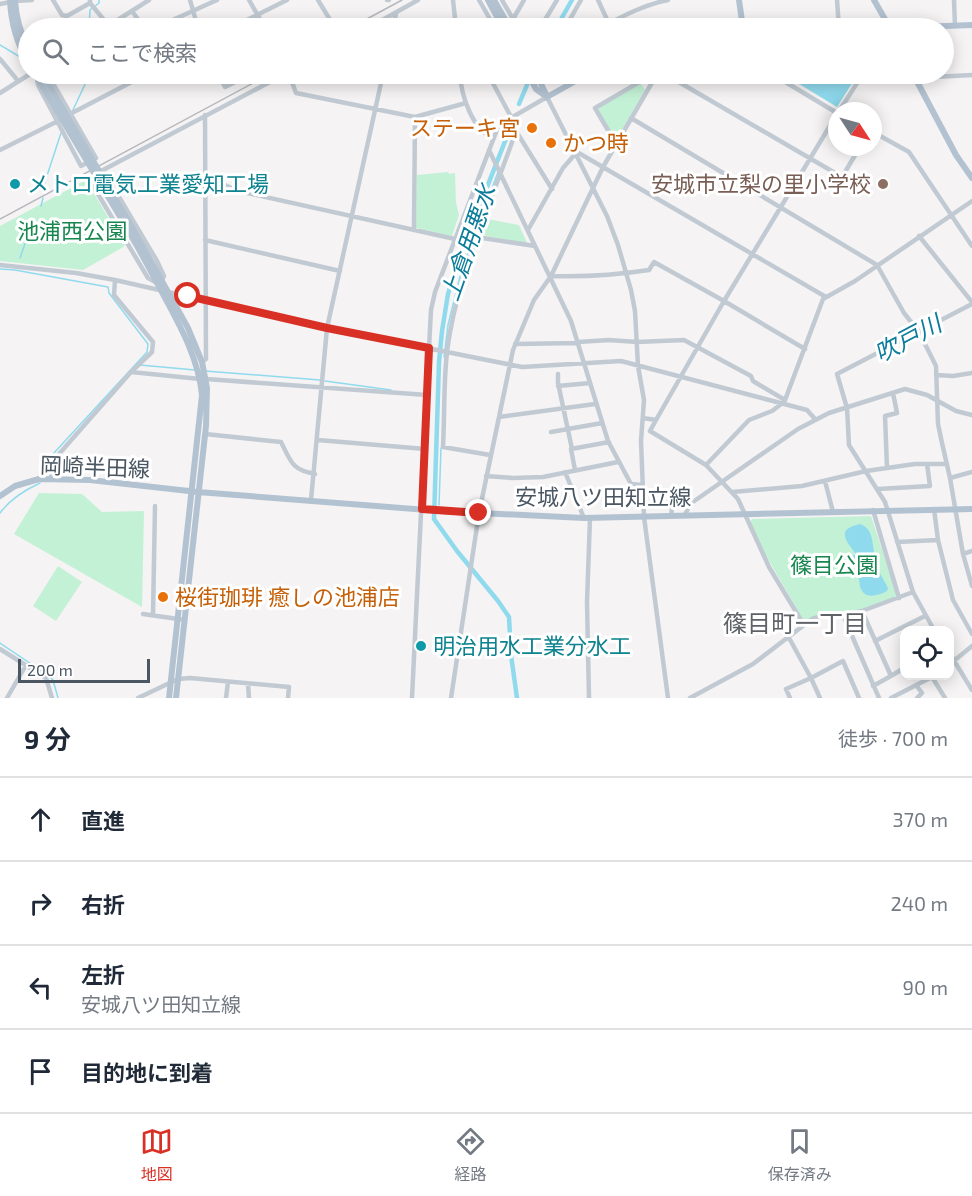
<!DOCTYPE html>
<html lang="ja">
<meta charset="utf-8">
<style>
:root{--surface:#fff;--page:#f2f2f3;--text:#1f2937;--muted:#747a83;--line:#e0e1e3;--accent:#d93025}
body{margin:0;font-family:"Exo 2","Noto Sans JP",sans-serif;background:var(--page);color:var(--text)}
.controls{position:absolute;right:18px;bottom:18px;display:grid;overflow:hidden;border-radius:12px;box-shadow:0 3px 15px #0003}
.controls button{width:54px;height:54px;display:grid;place-items:center;padding:0;border:0;border-bottom:2px solid var(--line);background:var(--surface);color:var(--text);font:30px sans-serif}
.compass{position:absolute;left:828px;top:102px;width:54px;height:54px;border-radius:50%;background:var(--surface);box-shadow:0 3px 15px #0003;rotate:126deg}
.scale{position:absolute;left:18px;bottom:15px;width:132px;box-sizing:border-box;padding-left:6px;border:3px solid #4a5661;border-top:0;font-size:16px;line-height:21px;white-space:nowrap;color:#4a5661;-webkit-text-stroke:4px #fff;paint-order:stroke}
.stop{position:absolute;width:18px;height:18px;margin:-14px;border:4px solid #d93025;border-radius:50%;background:#fff}
.stop.end{background:#d93025;border-color:#fff;box-shadow:0 2px 6px #0008}
.list{margin:0;padding:0;list-style:none}
h2{display:flex;justify-content:space-between;align-items:center;height:78px;margin:0;padding:0 24px;font-size:26px}
h2 small{font-size:20px;font-weight:400;color:var(--muted)}
.list li{display:grid;grid-template-columns:39px 1fr auto;gap:18px;align-items:center;box-sizing:border-box;height:84px;padding:0 24px;border-top:2px solid var(--line)}
.list b{display:block;font-size:22px;white-space:nowrap}
.list p{margin:0;font-size:20px;white-space:nowrap;color:var(--muted)}
.list em{font-size:20px;font-style:normal;color:var(--muted)}
.icon{flex:none;width:33px;height:33px;fill:none;stroke:currentColor;stroke-width:2;stroke-linecap:round;stroke-linejoin:round}
.map{position:relative;flex:none;width:972px;height:698px;overflow:hidden}
.search{position:absolute;background:var(--surface);box-shadow:0 3px 15px #0003;left:18px;right:18px;top:18px;height:66px;display:flex;align-items:center;gap:15px;box-sizing:border-box;padding:0 21px;border-radius:33px;color:var(--muted);font-size:22px}
.sheet{height:414px;background:var(--surface)}
nav{display:flex;justify-content:space-around;align-items:center;box-sizing:border-box;height:84px;border-top:2px solid var(--line);background:var(--surface);font-size:16px;color:var(--muted)}
nav a{display:grid;justify-items:center;gap:3px}
nav .on{color:var(--accent)}
.map>svg:first-child{display:block}
.green{fill:#c3f1d5}
.water{fill:#90daee}
.lines{fill:none;stroke-linecap:round;stroke-linejoin:round}
.stream{stroke:#90daee;stroke-width:1.5}
.canal{stroke:#90daee;stroke-width:4.5}
.minor{stroke:#c1cad2;stroke-width:4.5}
.major{stroke:#b3c2d1;stroke-width:6}
.rail{stroke:#b5b8bd;stroke-width:1.5}
.major-bridge{stroke:#b3c2d1;stroke-width:6}
.route{stroke:#d93025;stroke-width:8}
.food-dot{fill:#e8710a;stroke:#fff;stroke-width:2}
.culture-dot{fill:#0f9aa8;stroke:#fff;stroke-width:2}
.education-dot{fill:#8d6e63;stroke:#fff;stroke-width:2}
.labels{text-anchor:middle;stroke-width:6;stroke-linejoin:round;paint-order:stroke}
.food-label{font-size:22px;fill:#c56008;stroke:#fff;text-anchor:start}
.culture-label{font-size:22px;fill:#0d838f;stroke:#fff;text-anchor:start}
.education-label{font-size:22px;fill:#785e54;stroke:#fff;text-anchor:end}
.park-label{font-size:22px;fill:#17864f;stroke:#fff}
.street-label{font-size:22px;fill:#4a5661;stroke:#fff}
.water-label{font-size:24px;font-style:italic;fill:#0c7c9b;stroke:#fff}
.neighbourhood-label{font-size:24px;fill:#5f6368;stroke:#fff}
</style>
<div class="map">
<svg width="972" height="698" viewBox="0 0 972 698">
<rect width="100%" height="100%" fill="#f5f3f3"/>
<!-- green -->
<path class="green" d="M641 84 645 90 616 140 615 139 598 111 599 107Z
M448 172 449 174 455 173 456 203 459 215 452 236 416 228 417 175Z
M86 180 125 246 83 270 0 261V226Z
M487 219 519 225 528 245 482 235Z
M39 493 82 494 102 512 144 511 142 607 14 534Z
M871 516 897 595 896 597 860 610 804 621 761 547 750 522 752 519Z
M58 566 82 582 56 621 33 606Z"/>
<!-- water -->
<path class="water" d="M792 74H858L837 107 791 79Z
M860 524C877 530 870 550 878 564L876 566 888 588 887 591C879 595 866 600 861 589 859 586 860 583 859 580 856 571 853 566 852 556L856 554C845 540 836 529 860 524Z"/>
<g class="lines">
<!-- stream -->
<path class="stream" d="M89 28 90 10 99 3V0
M0 45 20 57 26 67
M73 110 87 80 88 74
M42 191 61 133
M41 206 43 198
M20 258 27 238
M0 269 15 270 108 287 109 293 148 344 147 352 53 454 45 473
M444 357 448 325 462 269 498 172
M140 365 195 370
M205 371 320 380
M325 381 391 390
M439 505 441 448
M0 513C10 499 25 490 40 483
M0 643 49 676 53 680 58 698"/>
<!-- canal -->
<path class="canal" d="M556 28 572 0
M519 104 527 85
M511 126 460 256 448 294 442 331 439 362 434 519 457 551 498 601 509 617 511 655 517 698"/>
<!-- minor -->
<path class="minor" d="M53 0 62 15 67 16 90 3
M90 0V3L109 26
M190 0 198 28
M249 0 265 28
M318 0 335 28
M387 0H389
M453 0 456 28
M479 0 495 28
M502 0 513 19 515 28
M598 0 611 28
M837 0 839 28
M954 0 955 26
M15 1 32 0
M0 4 10 2
M132 11 144 28
M513 19 524 0
M105 28 149 0
M155 28 217 0
M231 28 287 0
M368 28 418 0
M392 28 396 14
M540 28 557 0
M565 28 581 0
M600 28C623 16 643 5 668 0
M0 59 18 81
M218 74 225 87 252 74
M289 74 296 93 415 117 466 103
M460 74C461 94 472 130 493 138
M488 74 511 117
M665 74 842 177 860 147
M772 74 837 113
M915 78 972 75
M37 79 38 85 81 166 96 158 50 78 44 74
M0 93 30 74
M839 111 863 74
M70 114 147 74
M631 118 877 265 904 313 919 332 936 366 938 424 942 443 950 478 963 554 972 586
M873 132 909 152 972 246
M616 144 595 108 643 80
M0 150 60 120
M489 150 571 321 608 441 631 484 642 485
M103 170 285 74
M205 176 238 191 455 239
M414 230 415 117
M528 230 563 168 577 152 826 297
M919 236 972 302
M476 237 535 246
M205 240 340 271
M0 265 76 273 115 280 327 328 522 367 621 361 807 410 815 419
M551 276C584 277 616 275 649 270L654 262 724 301 805 349
M157 283 148 278 89 179 103 170 157 261 164 276 162 281
M578 342 609 340 637 342 684 340 751 376 753 381 785 400 823 299 855 281 972 201
M515 344 578 343
M202 362 206 359 205 115
M131 372 200 379
M558 374V383L572 449
M936 375 953 376 972 373
M206 379 427 395
M558 386 590 383
M499 417 595 404
M643 418 656 420 724 301 837 114
M656 420 650 431 706 465 738 499 769 567 804 625
M551 432 602 423
M205 434 281 442C291 462 292 470 315 474
M318 440 425 449
M490 455 443 447C445 409 443 369 450 332 463 262 493 197 516 131L552 189
M706 465 749 420 772 411 784 402
M887 468 885 416 897 413 893 393
M575 470 571 449 609 442
M565 472 584 518
M486 476 513 478 543 477 618 462
M950 478 972 472
M50 479 59 454 131 372 152 352 153 342 114 295 115 280
M825 481 833 512
M878 489 930 486 927 464
M732 492 802 486 866 471 915 464H947
M311 500 327 328 383 74
M934 509 938 540 953 600 972 634
M873 510 899 598
M685 515 690 504 798 429 829 413 905 389 927 395 956 411 972 415
M671 516 672 508 678 493
M897 542 938 540
M963 554 972 551
M862 611 891 676 904 668
M143 614 185 620
M153 615 155 506
M843 615 879 698
M934 630 913 592 885 502 849 445 847 408 837 374 972 304
M788 636 811 678 786 689 790 698
M875 641 925 616
M0 649 46 678 52 698
M950 654 972 690
M950 664 972 646
M932 677 945 698
M248 684 249 698
M916 685 922 693 917 698
M873 686 891 676
M7 698 26 665
M138 698 178 679 190 678 289 687 288 698
M226 698 228 682
M412 698 429 348 431 310 435 292 498 127 502 123 547 97 607 216 618 245 631 290 635 311 638 366 644 400 641 441 644 517 668 698
M451 698 479 513 513 350 534 300 551 276 603 167 657 74
M589 698 587 602 590 518
M690 698 753 664 812 619 825 615H843L862 611 913 592
M820 698 811 678 843 661 859 698
M891 698 934 676"/>
<!-- major -->
<path class="major" d="M10 0C11 23 16 42 28 62
M15 0C16 18 20 32 28 48
M488 0 503 28
M494 0 510 28
M739 0 743 28
M874 0 890 28
M892 28 972 25
M36 74 41 84
M43 74 47 82
M528 74 536 89 547 97
M536 74 546 94
M913 74 956 155 972 178
M547 97 588 74
M133 229 188 328 202 362 207 388 206 426 176 698
M128 230C138 248 148 265 157 283 176 319 198 354 202 395L169 698
M0 496 15 486 39 479 90 480 198 492 440 511 584 518 972 509"/>
<!-- rail -->
<path class="rail" d="M350 28 402 0
M0 219 270 74"/>
<!-- major-bridge -->
<path class="major-bridge" d="M47 82 133 229
M41 84 128 230"/>
</g>
<g class="lines">
<!-- route -->
<path class="route" d="M188 296 327 328 429 348 422 509 479 513"/>
</g>
<!-- markers -->
<g class="food-dot">
<circle cx="532" cy="128" r="6"/>
<circle cx="551" cy="143" r="6"/>
<circle cx="163" cy="597" r="6"/>
</g>
<g class="culture-dot">
<circle cx="15" cy="184" r="6"/>
<circle cx="421" cy="646" r="6"/>
</g>
<circle class="education-dot" cx="883" cy="184" r="6"/>
<g class="labels">
<!-- food labels -->
<g class="food-label">
<text x="520" y="136" text-anchor="end">ステーキ宮</text>
<text x="563" y="151">かつ時</text>
<text x="175" y="605">桜街珈琲 癒しの池浦店</text>
</g>
<!-- culture labels -->
<g class="culture-label">
<text x="27" y="192">メトロ電気工業愛知工場</text>
<text x="433" y="654">明治用水工業分水工</text>
</g>
<!-- education labels -->
<g class="education-label">
<text x="871" y="192">安城市立梨の里小学校</text>
</g>
<!-- park labels -->
<g class="park-label">
<text x="72" y="239">池浦西公園</text>
<text x="834" y="573">篠目公園</text>
</g>
<!-- street labels -->
<g class="street-label">
<text transform="translate(95 467) rotate(2)" y="8">岡崎半田線</text>
<text x="603" y="505">安城八ツ田知立線</text>
</g>
<!-- water labels -->
<g class="water-label">
<text transform="translate(469 243) rotate(-71)" y="8">上倉用悪水</text>
<text transform="translate(908 339) rotate(-28)" y="8">吹戸川</text>
</g>
<!-- neighbourhood labels -->
<g class="neighbourhood-label">
<text x="795" y="632">篠目町一丁目</text>
</g>
</g>
</svg>
<div class="controls">
<button><svg class="icon" aria-label="locate" viewBox="0 0 24 24"><circle cx="12" cy="12" r="6"/><path d="M12 2v4M12 18v4M2 12h4M18 12h4"/></svg></button>
</div>
<svg class="compass" viewBox="-18 -18 36 36"><path d="M0-13l5 13h-10z" fill="#e53935"/><path d="M0 13l5-13h-10z" fill="#747a83"/></svg>
<div class="scale">200 m</div>
<div class="stop" style="left:188px;top:296px"></div>
<div class="stop end" style="left:479px;top:513px"></div>
<div class="search"><svg class="icon" aria-label="search" viewBox="0 0 24 24"><circle cx="10" cy="10" r="6"/><path d="M15 15l6 6"/></svg>ここで検索</div>
</div>
<section class="sheet">
<h2>9 分<small>徒歩 · 700 m</small></h2>
<ul class="list">
<li><svg class="icon" aria-label="ahead" viewBox="0 0 24 24"><path d="M12 20V5M6 11l6-6 6 6"/></svg><div><b>直進</b></div><em>370 m</em></li>
<li><svg class="icon" aria-label="right" viewBox="0 0 24 24"><path d="M7 20v-9h11M14 6l5 5-5 5"/></svg><div><b>右折</b></div><em>240 m</em></li>
<li><svg class="icon" aria-label="left" viewBox="0 0 24 24"><path d="M17 20v-9H6M10 6l-5 5 5 5"/></svg><div><b>左折</b><p>安城八ツ田知立線</p></div><em>90 m</em></li>
<li><svg class="icon" aria-label="arrive" viewBox="0 0 24 24"><path d="M6 21V4h12l-3 4 3 4H6"/></svg><div><b>目的地に到着</b></div></li>
</ul>
</section>
<nav>
<a class="on"><svg class="icon" aria-label="map" viewBox="0 0 24 24"><path d="M3 6l6-2 6 2 6-2v14l-6 2-6-2-6 2zM9 4v14M15 6v14"/></svg>地図</a>
<a><svg class="icon" aria-label="directions" viewBox="0 0 24 24"><path d="M12 3l9 9-9 9-9-9zM9 14v-3h6M13 9l2 2-2 2"/></svg>経路</a>
<a><svg class="icon" aria-label="saved" viewBox="0 0 24 24"><path d="M7 4h10v16l-5-4-5 4z"/></svg>保存済み</a>
</nav>
